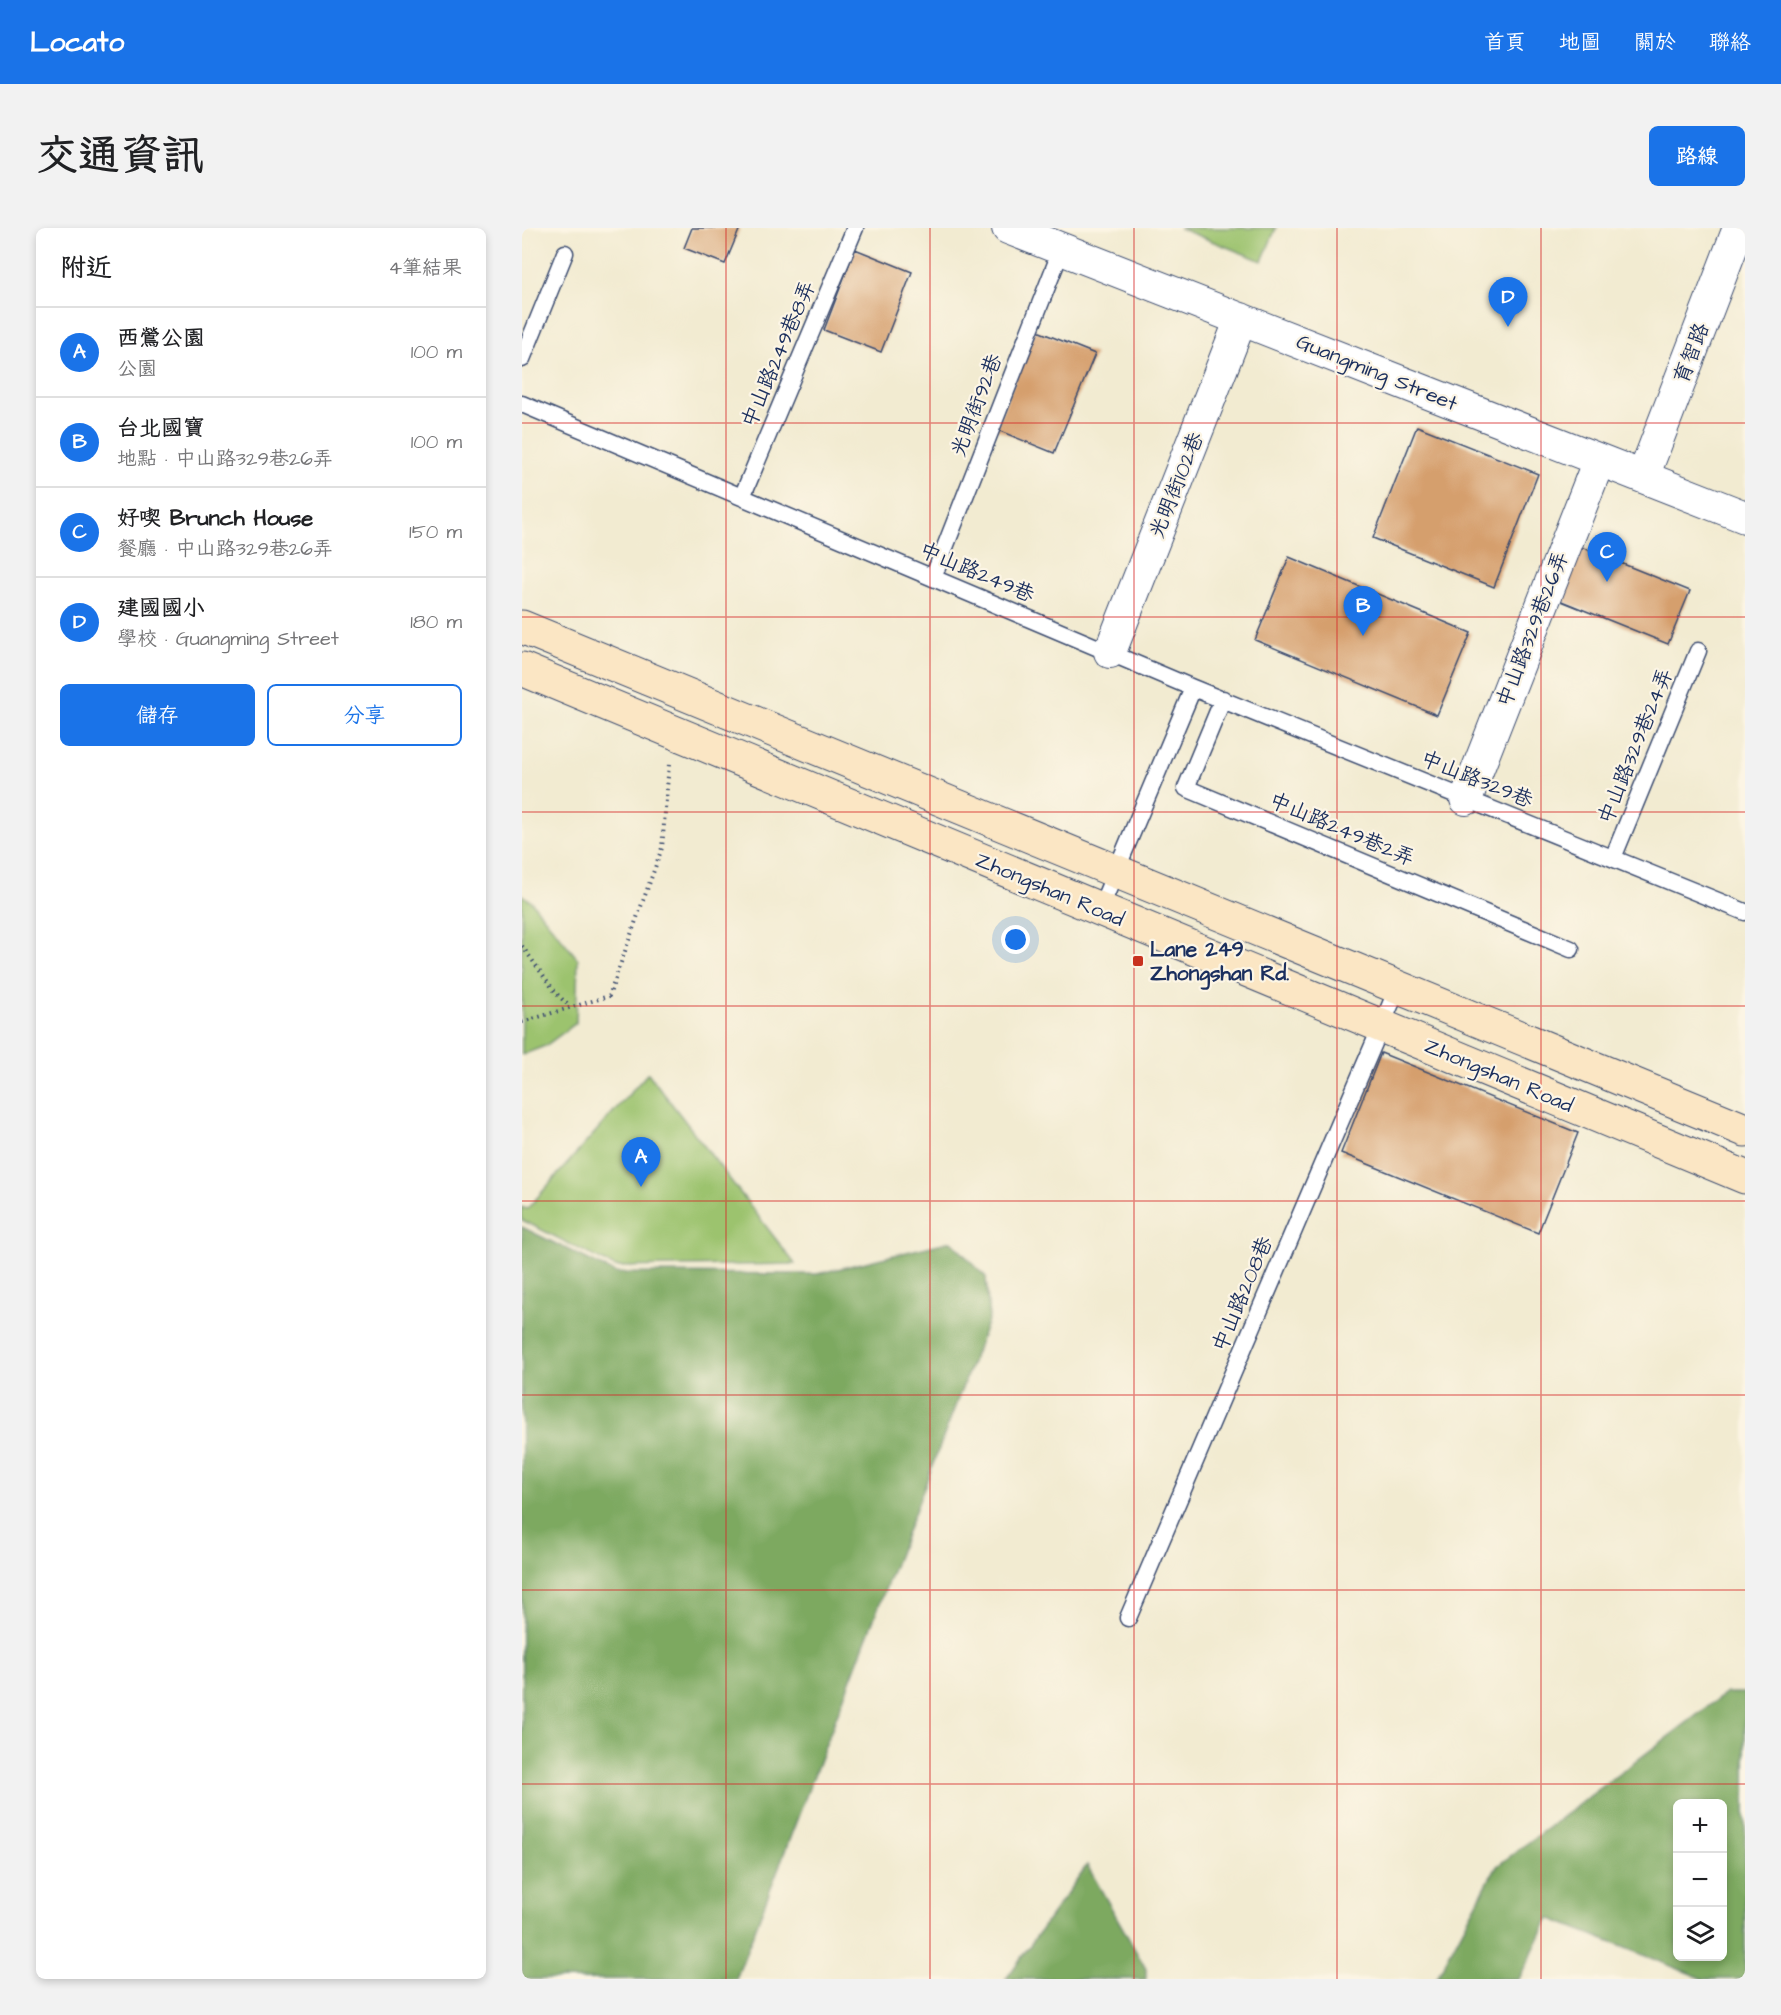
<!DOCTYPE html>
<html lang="zh-TW">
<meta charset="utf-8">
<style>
:root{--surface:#fff;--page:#f2f2f2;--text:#202124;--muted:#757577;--line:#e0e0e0;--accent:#1a73e8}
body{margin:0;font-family:"Architects Daughter","LXGW WenKai TC",sans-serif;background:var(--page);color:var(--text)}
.controls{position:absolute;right:18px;bottom:18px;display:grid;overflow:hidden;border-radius:9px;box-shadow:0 3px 9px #0003}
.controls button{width:54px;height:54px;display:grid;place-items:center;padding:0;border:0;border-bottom:2px solid var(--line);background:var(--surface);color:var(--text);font:30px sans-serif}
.you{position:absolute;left:494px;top:712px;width:21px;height:21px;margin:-15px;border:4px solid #fff;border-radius:50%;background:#1a73e8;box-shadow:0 0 0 9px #1a73e833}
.badge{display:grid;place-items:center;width:39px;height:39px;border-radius:50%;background:var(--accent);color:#fff;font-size:20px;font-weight:700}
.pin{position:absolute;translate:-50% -50px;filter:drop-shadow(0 2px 3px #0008)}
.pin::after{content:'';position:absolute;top:32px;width:21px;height:18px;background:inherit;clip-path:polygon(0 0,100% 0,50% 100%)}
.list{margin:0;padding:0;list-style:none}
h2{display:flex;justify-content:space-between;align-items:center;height:78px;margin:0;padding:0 24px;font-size:26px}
h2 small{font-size:20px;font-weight:400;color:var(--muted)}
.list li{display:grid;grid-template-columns:39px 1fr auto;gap:18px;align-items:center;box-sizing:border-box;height:90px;padding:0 24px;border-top:2px solid var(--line)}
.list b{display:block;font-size:22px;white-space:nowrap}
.list p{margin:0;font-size:20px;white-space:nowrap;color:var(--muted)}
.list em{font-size:20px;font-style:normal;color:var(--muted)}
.actions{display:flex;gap:12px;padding:18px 24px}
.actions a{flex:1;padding:14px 0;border:2px solid var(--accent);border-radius:9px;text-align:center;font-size:21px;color:var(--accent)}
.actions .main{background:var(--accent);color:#fff}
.icon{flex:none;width:33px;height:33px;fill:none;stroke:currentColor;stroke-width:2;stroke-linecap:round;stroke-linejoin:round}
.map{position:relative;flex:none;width:1223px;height:1751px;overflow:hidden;border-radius:9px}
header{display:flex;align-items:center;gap:36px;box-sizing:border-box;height:84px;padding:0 30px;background:var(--accent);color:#fff}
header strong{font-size:28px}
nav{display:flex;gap:33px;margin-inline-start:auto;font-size:21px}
.intro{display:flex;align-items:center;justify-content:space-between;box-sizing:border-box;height:144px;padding:0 36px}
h1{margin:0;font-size:42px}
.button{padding:15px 27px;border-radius:9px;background:var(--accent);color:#fff;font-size:21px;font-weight:700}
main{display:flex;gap:36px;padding:0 36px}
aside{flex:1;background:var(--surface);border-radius:9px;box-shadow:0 3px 9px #0003}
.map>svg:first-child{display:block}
.green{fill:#9cc36e;stroke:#5c7966;stroke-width:1.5}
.forest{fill:#7da961;stroke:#4c6c60;stroke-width:1.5;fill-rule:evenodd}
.building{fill:#d59f6d}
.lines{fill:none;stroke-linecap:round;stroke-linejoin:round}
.lane-casing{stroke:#3b4b6f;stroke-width:19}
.street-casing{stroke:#3b4b6f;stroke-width:34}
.secondary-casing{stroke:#3b4b6f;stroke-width:35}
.path{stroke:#3b4b6f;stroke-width:4;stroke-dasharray:1.5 4.5;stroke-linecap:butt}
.lane{stroke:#fff;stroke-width:16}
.street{stroke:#fff;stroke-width:32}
.secondary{stroke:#fbe6c4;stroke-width:33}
.grid{fill:none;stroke:#d62828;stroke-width:1.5;stroke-opacity:0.55}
.poi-dot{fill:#c8321e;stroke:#fcf5e5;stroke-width:2}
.labels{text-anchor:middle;stroke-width:4.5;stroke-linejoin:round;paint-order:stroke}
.street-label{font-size:21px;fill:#1b2f5e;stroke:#fcf5e5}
.poi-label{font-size:21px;font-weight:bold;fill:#1b2f5e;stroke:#fcf5e5;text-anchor:start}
</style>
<header>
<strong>Locato</strong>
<nav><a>首頁</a><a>地圖</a><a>關於</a><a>聯絡</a></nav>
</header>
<div class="intro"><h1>交通資訊</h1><a class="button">路線</a></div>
<main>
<aside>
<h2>附近<small>4筆結果</small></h2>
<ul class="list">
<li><span class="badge">A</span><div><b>西鶯公園</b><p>公園</p></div><em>100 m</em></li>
<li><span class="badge">B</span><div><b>台北國寶</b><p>地點 · 中山路329巷26弄</p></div><em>100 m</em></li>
<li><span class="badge">C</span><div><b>好喫 Brunch House</b><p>餐廳 · 中山路329巷26弄</p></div><em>150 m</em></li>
<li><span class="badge">D</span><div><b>建國國小</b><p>學校 · Guangming Street</p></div><em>180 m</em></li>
</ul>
<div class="actions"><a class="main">儲存</a><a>分享</a></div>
</aside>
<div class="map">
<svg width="1223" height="1751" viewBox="0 0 1223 1751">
<rect width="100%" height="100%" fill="#fcf5e5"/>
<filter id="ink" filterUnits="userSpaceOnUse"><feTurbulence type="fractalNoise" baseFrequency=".0167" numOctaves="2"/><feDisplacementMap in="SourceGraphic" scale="12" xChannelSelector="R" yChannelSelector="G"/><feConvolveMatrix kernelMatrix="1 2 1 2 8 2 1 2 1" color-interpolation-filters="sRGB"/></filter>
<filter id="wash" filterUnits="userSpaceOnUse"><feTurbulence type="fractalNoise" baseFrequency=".008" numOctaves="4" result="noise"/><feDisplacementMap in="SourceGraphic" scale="24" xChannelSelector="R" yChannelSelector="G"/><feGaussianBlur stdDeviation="1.35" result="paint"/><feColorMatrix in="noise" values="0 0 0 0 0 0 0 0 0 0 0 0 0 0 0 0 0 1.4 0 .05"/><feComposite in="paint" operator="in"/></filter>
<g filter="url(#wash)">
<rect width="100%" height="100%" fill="#f2ebd1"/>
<!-- green -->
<path class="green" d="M657 0H754L740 33Z
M0 667 9 673 56 731 54 795 23 818 0 827Z
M126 845 273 1036 93 1039 0 992V979L5 981Z"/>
<!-- forest -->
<path class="forest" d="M0 999 93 1045 295 1046 429 1013 464 1049 467 1090 214 1751H0Z
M1204 1465H1223V1751H1182L1027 1690 997 1751H914L974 1639ZM1156 1576H1200V1728H1156Z
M565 1637 624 1741V1751H484Z"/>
<g id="blocks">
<!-- building -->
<path class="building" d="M170 0H218L203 36 162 20Z
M333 21 390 44 359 124 302 102Z
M513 102 573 126 532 225 473 201Z
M895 198 1016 246 972 359 851 310Z
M1059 319 1168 363 1146 416 1037 372Z
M767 329 949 405 915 487 733 412Z
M859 825 1056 905 1016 1005 819 925Z"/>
</g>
</g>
<g filter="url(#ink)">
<use href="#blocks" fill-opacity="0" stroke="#3b4b6f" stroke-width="1.5"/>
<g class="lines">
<defs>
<path id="lane" d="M0 131 43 25
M0 176 671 460 1223 684
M220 269 333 0
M411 350 540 20
M701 471 664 560 1049 721
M1091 630 1176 423
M578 681 671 460
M606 1390 876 759"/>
<path id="street" d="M486 0 1223 289
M1121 249 1217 0
M588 424 719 91
M944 571 1077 232"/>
<path id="secondary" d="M0 399 1223 902
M0 441 1223 949"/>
</defs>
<!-- lane casing -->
<use href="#lane" class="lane-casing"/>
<!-- street casing -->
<use href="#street" class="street-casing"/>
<!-- secondary casing -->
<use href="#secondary" class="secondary-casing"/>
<!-- path -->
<path class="path" d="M0 718 34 765 48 779
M0 794 87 768 140 620 147 536"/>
<!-- lane -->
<use href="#lane" class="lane"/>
<!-- street -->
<use href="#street" class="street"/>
<!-- secondary -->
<use href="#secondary" class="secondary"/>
</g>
</g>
<!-- grid -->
<path class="grid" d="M204 0V1751M408 0V1751M612 0V1751M815 0V1751M1019 0V1751M0 195H1223M0 389H1223M0 584H1223M0 778H1223M0 973H1223M0 1167H1223M0 1362H1223M0 1556H1223"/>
<!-- markers -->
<rect class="poi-dot" x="610" y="727" width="12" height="12" rx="3"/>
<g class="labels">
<!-- street labels -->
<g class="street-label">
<text transform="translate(1169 125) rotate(-69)" y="7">育智路</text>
<text transform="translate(256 126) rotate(-67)" y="7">中山路249巷8弄</text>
<text transform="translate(855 144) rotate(22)" y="7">Guangming Street</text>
<text transform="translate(454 177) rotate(-69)" y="7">光明街92巷</text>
<text transform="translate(654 257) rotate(-68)" y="7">光明街102巷</text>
<text transform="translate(455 344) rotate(23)" y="7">中山路249巷</text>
<text transform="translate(1010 401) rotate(-69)" y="7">中山路329巷26弄</text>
<text transform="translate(1113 518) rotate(-68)" y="7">中山路329巷24弄</text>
<text transform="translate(955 551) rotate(22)" y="7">中山路329巷</text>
<text transform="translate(820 601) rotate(23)" y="7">中山路249巷2弄</text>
<text transform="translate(528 661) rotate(23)" y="7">Zhongshan Road</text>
<text transform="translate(977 847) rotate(23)" y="7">Zhongshan Road</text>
<text transform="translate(720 1066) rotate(-67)" y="7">中山路208巷</text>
</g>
<!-- poi labels -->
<g class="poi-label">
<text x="628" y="728">Lane 249<tspan x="628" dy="24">Zhongshan Rd.</tspan></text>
</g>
</g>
</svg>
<div class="controls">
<button>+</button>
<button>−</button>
<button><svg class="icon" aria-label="layers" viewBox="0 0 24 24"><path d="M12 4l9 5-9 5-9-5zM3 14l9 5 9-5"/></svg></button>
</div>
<div class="you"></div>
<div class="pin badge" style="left:119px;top:959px">A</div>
<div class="pin badge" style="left:841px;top:408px">B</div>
<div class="pin badge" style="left:1085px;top:354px">C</div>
<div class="pin badge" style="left:986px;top:99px">D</div>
</div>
</main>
